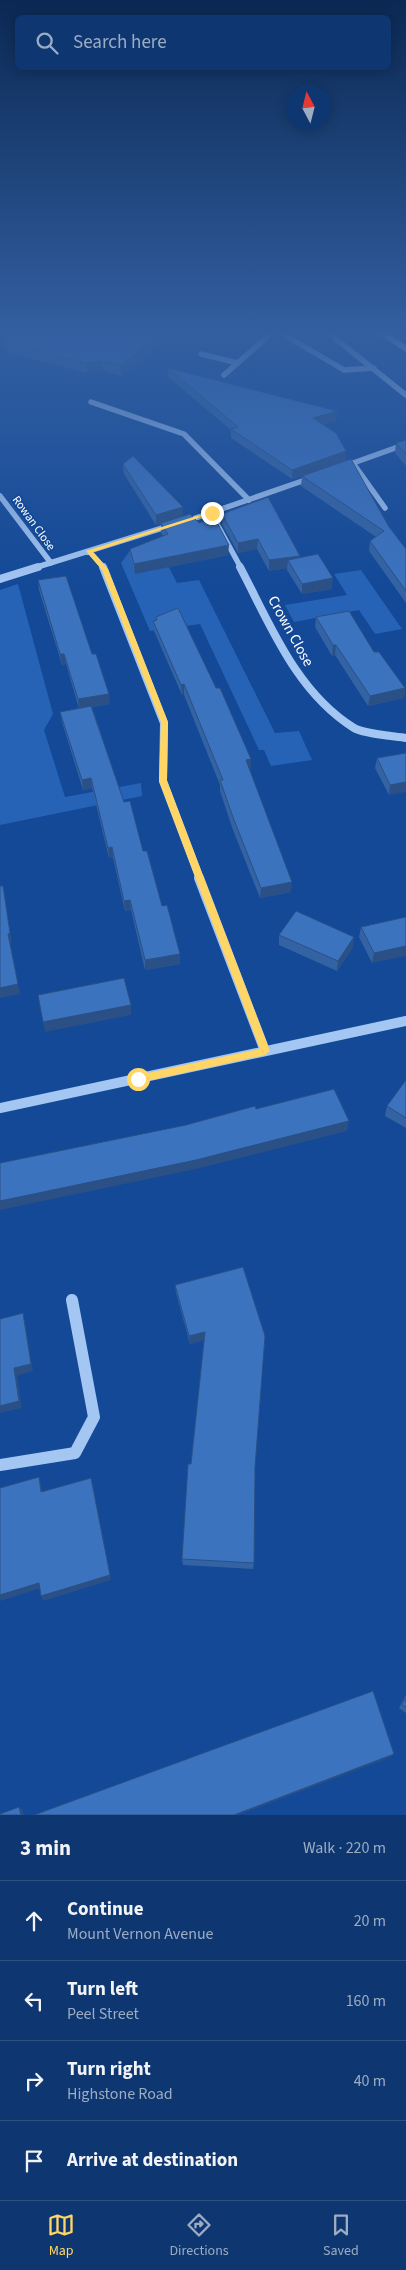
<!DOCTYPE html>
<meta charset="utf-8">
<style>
:root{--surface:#0e3771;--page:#173f76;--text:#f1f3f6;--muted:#9bacc3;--line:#2e5184;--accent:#ffd666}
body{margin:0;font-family:"Source Sans 3",sans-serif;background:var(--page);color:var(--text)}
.compass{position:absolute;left:286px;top:85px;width:45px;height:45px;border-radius:50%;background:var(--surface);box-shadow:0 2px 12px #0003;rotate:353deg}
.stop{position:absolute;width:15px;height:15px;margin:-11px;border:4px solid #ffd666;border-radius:50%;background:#fff}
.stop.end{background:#ffd666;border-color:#fff;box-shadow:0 1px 5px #0008}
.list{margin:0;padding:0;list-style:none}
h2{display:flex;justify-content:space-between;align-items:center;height:65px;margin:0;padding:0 20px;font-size:21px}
h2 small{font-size:16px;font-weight:400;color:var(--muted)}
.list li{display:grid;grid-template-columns:32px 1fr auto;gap:15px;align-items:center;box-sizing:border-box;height:80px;padding:0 20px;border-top:1px solid var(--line)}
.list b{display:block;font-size:19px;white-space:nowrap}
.list p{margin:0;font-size:16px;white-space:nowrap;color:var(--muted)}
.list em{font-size:16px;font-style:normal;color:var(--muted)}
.icon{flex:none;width:28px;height:28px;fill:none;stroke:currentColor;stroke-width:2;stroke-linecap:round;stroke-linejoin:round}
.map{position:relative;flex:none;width:406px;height:1815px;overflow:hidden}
.search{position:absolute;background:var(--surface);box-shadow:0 2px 12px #0003;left:15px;right:15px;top:15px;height:55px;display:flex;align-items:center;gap:12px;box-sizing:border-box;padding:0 18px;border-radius:8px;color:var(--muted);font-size:19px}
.sheet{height:385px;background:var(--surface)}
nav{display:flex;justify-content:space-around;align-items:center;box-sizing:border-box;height:70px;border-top:1px solid var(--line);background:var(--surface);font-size:14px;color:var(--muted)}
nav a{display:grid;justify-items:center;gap:2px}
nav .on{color:var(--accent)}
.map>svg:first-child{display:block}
.green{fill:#2663b6}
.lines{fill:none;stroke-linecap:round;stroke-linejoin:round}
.minor-far3{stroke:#a4c6f3;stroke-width:5.5}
.minor-far2{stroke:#a4c6f3;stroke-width:8}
.minor-far1{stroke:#a4c6f3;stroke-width:10}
.minor{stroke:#a4c6f3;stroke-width:12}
.highway{fill:#fff;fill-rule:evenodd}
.wall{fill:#3463a4}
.shaded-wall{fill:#2a5086}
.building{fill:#3c73bf;stroke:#2a5086}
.route{fill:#ffd666}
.labels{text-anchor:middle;stroke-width:4;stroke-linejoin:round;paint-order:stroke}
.far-street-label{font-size:12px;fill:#fff;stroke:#134997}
.street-label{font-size:15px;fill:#fff;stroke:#134997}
</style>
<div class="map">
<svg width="406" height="1815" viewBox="0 0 406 1815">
<rect width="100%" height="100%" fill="#134997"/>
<!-- green -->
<path class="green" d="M156 542 177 583 199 580 275 733 299 731 312 760 271 766 264 750H259L200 624 150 631 121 563 131 549Z
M361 570 402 629 375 634 359 610 294 622 285 605 347 595 334 574Z
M18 584 53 714 44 730 65 797 141 783 142 796 0 825V590Z"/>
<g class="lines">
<!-- minor-far3 -->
<path class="minor-far3" d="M276 330 344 370 374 368
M332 330 336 339 406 395
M201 354 238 363
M224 375 275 330
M91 402 184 434 249 500
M353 463 385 508
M342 467 406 444
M0 496 51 563
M211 513 241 568
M184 522 311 478
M89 551 104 568
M34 568 172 525"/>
<!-- minor-far2 -->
<path class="minor-far2" d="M103 567 164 723 163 781 200 879
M240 567C270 624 296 692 354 728 364 734 393 736 406 738
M0 579 38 567"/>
<!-- minor-far1 -->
<path class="minor-far1" d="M199 878 265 1051
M0 1108 406 1021"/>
<!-- minor -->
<path class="minor" d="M0 1465 75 1453 94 1417 72 1300"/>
<!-- highway -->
<path class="highway" d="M372 330H382L406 345V352Z"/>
</g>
<!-- wall -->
<path class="wall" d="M0 330H181L121 376 103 371 87 373 9 353 0 336Z
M168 368 337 411 336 421 323 425 346 451 345 461 292 479 231 438V430L168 377Z
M406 440V466L395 453 396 443Z
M123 464 183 507V517L228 555 135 574 130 559V549L163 536 161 533V524L156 525 124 474Z
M302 476 389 527 406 549V603L369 551 370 541 376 537 301 486Z
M222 514 300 557 332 589 302 594 287 570V568L269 571 257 549 238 553 222 524Z
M38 580 110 704 92 707 124 802 143 851 162 906 180 964 145 970 131 910 125 911 113 858H109L92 788 83 790 62 722 60 712 79 709 66 664 62 665 39 590Z
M156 617 251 769 249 770 291 892 260 898 233 830 220 791V785L184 695H182L154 631 153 621H156Z
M316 617 374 652 405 688 404 698 368 706 335 655 332 656 315 627Z
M406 753 389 795 375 768 377 758Z
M406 917 372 963 359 937 361 927Z
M279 935 353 947 337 971 279 945Z
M406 1080V1128L385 1116 387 1106Z
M243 1267 255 1467 254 1563 253 1569 183 1565 182 1559 191 1464 204 1340 190 1344 176 1293 175 1285Z
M406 1695V1713L399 1708Z"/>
<!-- shaded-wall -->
<path class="shaded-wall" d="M167 330H181L121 376 120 365Z
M102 361 103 371 87 373 86 363Z
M337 411 336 421 313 428V418Z
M346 451 345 461 292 479V470Z
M183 507V517L156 525V515Z
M258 539 257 549 238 553V543Z
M229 545 228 555 135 574 134 564Z
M300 556V566L288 560 287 568 269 571V560Z
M333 578 332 589 302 594V584Z
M333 645H336L335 655 332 656Z
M60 654H64L66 664 62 665Z
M184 684V695H182L181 685Z
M405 688 404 698 368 706 370 696Z
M109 694 110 704 79 709 78 699Z
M251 759V769L245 770 246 760Z
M91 778 92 788 83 790 82 780Z
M406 782V792L389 795 390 785Z
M112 847 113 858H109L108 848Z
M292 882 291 892 260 898 261 888Z
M3 886 12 943 10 944 20 994 0 998V988L8 934Z
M130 900 131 910 125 911 124 901Z
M354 937 353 947 337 971 338 961Z
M406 946V956L372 963 374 953Z
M180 954V964L145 970V960Z
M131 1005V1015L45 1032 43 1022Z
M349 1121 347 1131 196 1169 0 1210V1201Z
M23 1313 25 1321 33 1371 17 1376 22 1408 0 1413V1406L14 1368Z
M205 1332V1340L190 1344 189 1336Z
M39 1477 41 1484 44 1498 41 1492Z
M93 1484 111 1580 43 1601 41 1596Z
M39 1583 41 1588 0 1601V1595Z
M394 1754 391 1757 238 1815H234Z
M19 1807 22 1809 24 1815H21Z"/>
<!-- building -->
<path class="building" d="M1 330H167L120 365 102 361 86 363 8 342Z
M168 368 337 411 313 418 336 433 346 451 292 470 231 429 238 427Z
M406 440V454L396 443Z
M133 456 183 507 156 515 123 464Z
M351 459 389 527 406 549V591L370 541 384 531 302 476Z
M268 497 300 556 269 560 258 539 238 543 222 514Z
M190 514 199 523 214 517 229 545 134 564 130 549 168 534 161 523Z
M318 554 333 578 302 584 288 560Z
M66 576 92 654H96L109 694 78 699 64 654H60L38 580Z
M178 608 216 688H220L251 759 246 760 292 882 261 888 234 820 220 780H223L184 684 181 685 153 621 157 620 156 617Z
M349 611 374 652H379L405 688 370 696 336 645H333L316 617Z
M91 706 124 802 130 801 143 851H147L162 906 167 905 180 954 145 960 130 900 124 901 112 847 108 848 91 778 82 780 60 712Z
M406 753V782L390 785 377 758Z
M0 886H3L10 933 8 934 18 984 0 988Z
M296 911 354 937 338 961 279 935Z
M406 917V946L374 953 361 927Z
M124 978 131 1005 43 1022 38 995Z
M406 1080V1118L387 1106Z
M334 1089 349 1121 196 1160 0 1201V1163L186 1125 255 1106 256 1109Z
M243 1267 265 1336 255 1467 254 1563 182 1559 188 1464H191L205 1332 189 1336 175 1285Z
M23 1313 31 1364 14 1368 19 1401 0 1406V1319Z
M39 1477 41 1492 91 1478 110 1575 41 1596 39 1583 0 1595V1488Z
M373 1691 394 1754 234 1815H34Z
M406 1698V1707L402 1705Z
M19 1807 21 1815H0V1814Z"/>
<!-- sky -->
<linearGradient id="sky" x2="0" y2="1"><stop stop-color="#0a2853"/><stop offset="0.57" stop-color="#335fa1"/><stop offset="1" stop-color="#335fa1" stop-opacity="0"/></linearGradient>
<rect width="406" height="584" fill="url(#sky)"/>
<!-- route -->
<path class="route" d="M209 512 214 513 93 552 108 569 168 722 167 781 270 1051 265 1055 138 1083 133 1079 138 1075 260 1049 159 781 161 722 102 570 86 551Z"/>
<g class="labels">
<!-- far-street labels -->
<g class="far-street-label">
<text transform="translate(34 523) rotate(54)" y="4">Rowan Close</text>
</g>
<!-- street labels -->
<g class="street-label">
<text transform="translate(291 631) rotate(61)" y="5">Crown Close</text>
</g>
</g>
</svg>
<svg class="compass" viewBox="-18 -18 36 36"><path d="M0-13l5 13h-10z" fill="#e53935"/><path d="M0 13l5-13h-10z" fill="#9bacc3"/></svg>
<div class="stop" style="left:138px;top:1079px"></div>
<div class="stop end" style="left:212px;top:513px"></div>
<div class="search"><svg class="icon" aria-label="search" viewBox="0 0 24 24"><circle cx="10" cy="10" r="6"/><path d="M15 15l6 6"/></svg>Search here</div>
</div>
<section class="sheet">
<h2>3 min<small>Walk · 220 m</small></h2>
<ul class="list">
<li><svg class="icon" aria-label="ahead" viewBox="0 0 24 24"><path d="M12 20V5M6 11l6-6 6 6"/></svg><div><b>Continue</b><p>Mount Vernon Avenue</p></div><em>20 m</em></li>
<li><svg class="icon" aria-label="left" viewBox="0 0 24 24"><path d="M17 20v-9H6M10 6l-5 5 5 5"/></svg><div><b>Turn left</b><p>Peel Street</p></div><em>160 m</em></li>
<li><svg class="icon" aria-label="right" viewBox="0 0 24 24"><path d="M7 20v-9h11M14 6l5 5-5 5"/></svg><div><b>Turn right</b><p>Highstone Road</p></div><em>40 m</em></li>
<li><svg class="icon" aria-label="arrive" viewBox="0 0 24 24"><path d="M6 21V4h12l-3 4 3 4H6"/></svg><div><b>Arrive at destination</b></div></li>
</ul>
</section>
<nav>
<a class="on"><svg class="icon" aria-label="map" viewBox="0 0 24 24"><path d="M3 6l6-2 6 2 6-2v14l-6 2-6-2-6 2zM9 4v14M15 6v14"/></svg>Map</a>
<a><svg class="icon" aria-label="directions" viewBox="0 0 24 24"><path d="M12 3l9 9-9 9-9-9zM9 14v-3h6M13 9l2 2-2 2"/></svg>Directions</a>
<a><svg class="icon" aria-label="saved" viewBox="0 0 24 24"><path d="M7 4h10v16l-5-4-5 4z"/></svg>Saved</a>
</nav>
